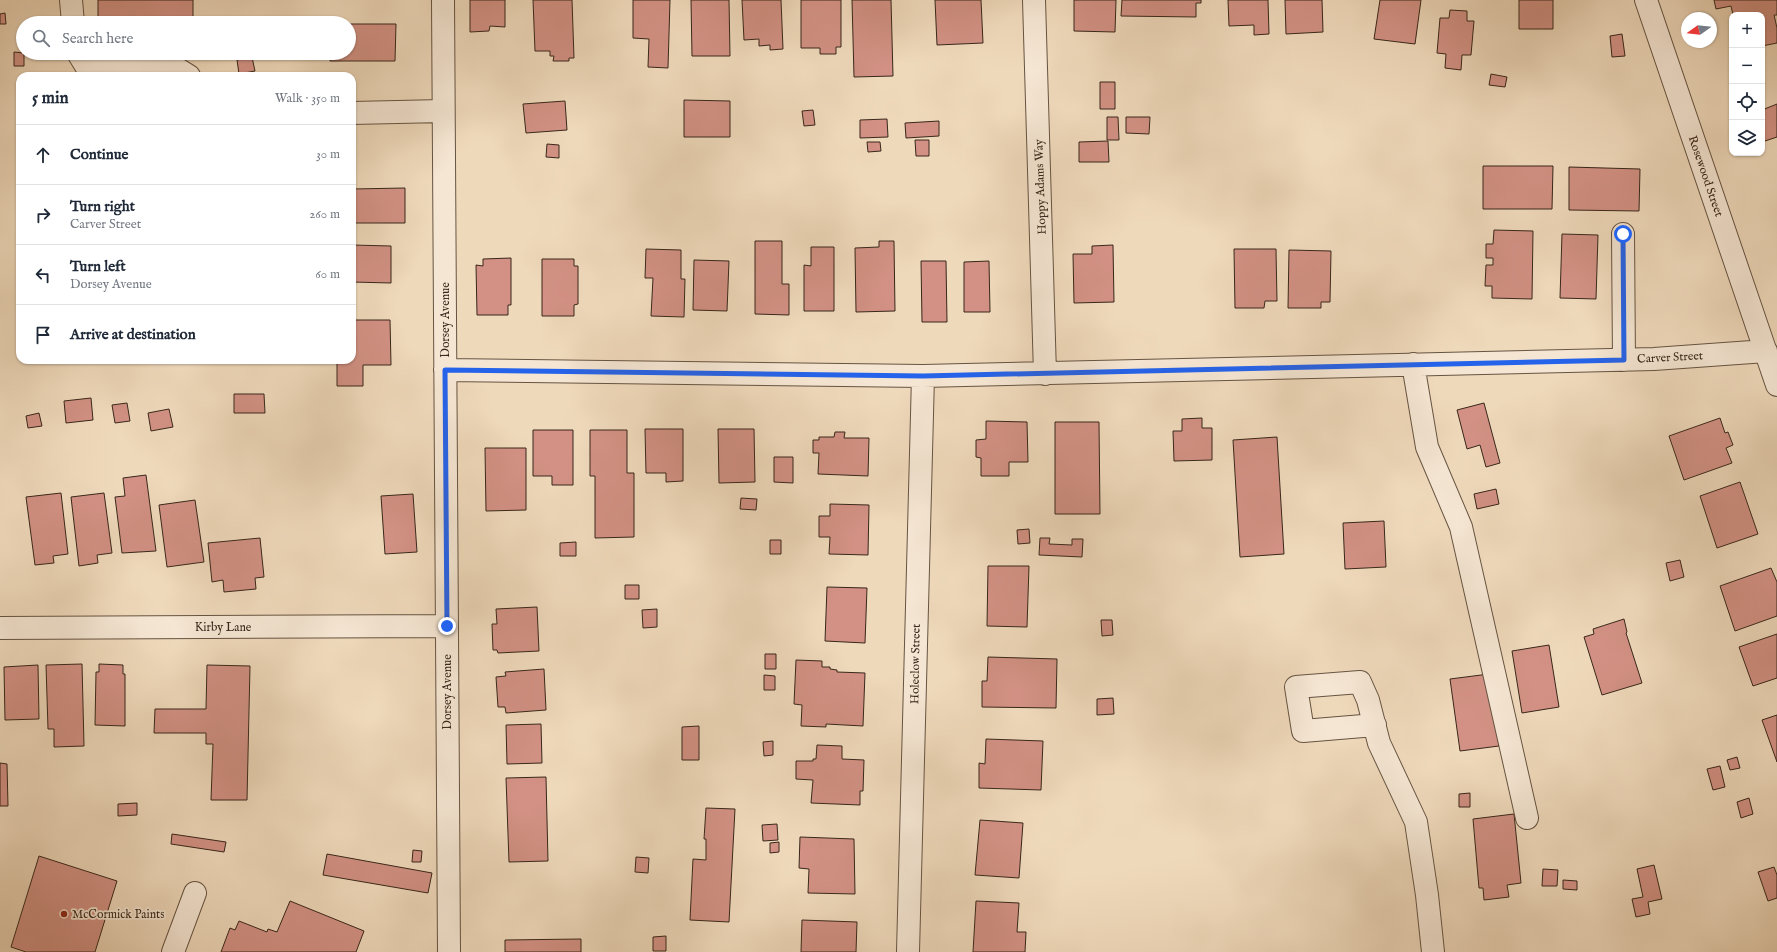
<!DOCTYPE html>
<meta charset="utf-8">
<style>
:root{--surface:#fff;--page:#f6f6f7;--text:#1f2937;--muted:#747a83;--line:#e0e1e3}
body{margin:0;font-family:"IM FELL English",serif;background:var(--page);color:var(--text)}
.controls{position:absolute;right:12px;top:12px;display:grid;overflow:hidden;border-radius:8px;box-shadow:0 1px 3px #0004}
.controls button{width:36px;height:36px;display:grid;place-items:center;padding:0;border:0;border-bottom:1px solid var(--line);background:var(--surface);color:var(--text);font:20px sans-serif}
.compass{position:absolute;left:1681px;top:12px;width:36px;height:36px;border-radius:50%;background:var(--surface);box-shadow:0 1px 3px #0004;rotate:255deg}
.stop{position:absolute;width:12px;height:12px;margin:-9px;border:3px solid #2563eb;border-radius:50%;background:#fff}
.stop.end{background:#2563eb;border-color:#fff;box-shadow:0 1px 4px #0008}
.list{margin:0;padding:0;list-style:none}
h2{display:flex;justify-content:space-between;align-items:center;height:52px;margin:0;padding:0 16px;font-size:17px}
h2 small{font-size:13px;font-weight:400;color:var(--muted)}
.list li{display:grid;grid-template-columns:26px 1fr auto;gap:12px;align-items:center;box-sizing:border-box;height:60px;padding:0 16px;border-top:1px solid var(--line)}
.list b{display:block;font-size:15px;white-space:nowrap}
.list p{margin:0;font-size:13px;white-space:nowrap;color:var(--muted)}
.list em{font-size:13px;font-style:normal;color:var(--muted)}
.icon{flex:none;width:22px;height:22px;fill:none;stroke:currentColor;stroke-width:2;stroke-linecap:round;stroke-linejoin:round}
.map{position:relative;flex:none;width:1777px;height:952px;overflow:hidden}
.search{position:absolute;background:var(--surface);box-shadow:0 1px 3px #0004;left:16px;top:16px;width:340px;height:44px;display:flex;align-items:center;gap:10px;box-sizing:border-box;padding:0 14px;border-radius:22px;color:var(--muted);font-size:15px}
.panel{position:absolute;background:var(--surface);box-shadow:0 1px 3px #0004;left:16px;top:72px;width:340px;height:292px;border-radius:12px}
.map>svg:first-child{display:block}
.building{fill:#d29184;stroke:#38271a}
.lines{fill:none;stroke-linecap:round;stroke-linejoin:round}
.minor-casing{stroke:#665442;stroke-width:24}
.minor{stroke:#f5e6d3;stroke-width:22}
.route{stroke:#2563eb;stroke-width:5}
.poi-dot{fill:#8f2418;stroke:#f5e6d3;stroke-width:1.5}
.labels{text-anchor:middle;stroke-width:3.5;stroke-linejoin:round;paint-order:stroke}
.street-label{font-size:12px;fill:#38271a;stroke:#f5e6d3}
.poi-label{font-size:12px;fill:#38271a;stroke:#f5e6d3;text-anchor:start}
</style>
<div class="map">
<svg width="1777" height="952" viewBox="0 0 1777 952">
<rect width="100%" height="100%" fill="#efd9bb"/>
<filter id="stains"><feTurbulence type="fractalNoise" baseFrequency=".005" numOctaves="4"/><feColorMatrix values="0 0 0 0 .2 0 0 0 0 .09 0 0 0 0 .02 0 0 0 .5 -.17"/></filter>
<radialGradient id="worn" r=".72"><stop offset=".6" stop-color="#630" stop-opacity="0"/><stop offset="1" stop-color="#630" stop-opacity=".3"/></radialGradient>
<!-- building -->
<path class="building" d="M98 0H193V23H98Z
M470 0H505V27L490 26 489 31 470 32Z
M533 0H572L574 58H569V61H553L554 56H550V51H535Z
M633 0H670L668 68 648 67 649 39 633 38Z
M691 0H729L730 56H692Z
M742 0H781L783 49 770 50V45L759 46V39L744 40Z
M801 0H841V47H836V54H820V48H801Z
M852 0H891L893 76 854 77Z
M935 0H981L983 43 937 45Z
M1074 0H1116L1115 32 1074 31Z
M1122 0H1201V3H1196V17L1121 16Z
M1228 0H1268L1269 34 1254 35V25L1229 26Z
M1285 0H1322L1323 32 1286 34Z
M1380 0H1421L1415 44 1374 39Z
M1519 0H1553V29H1519Z
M1714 0H1777V15H1774L1777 28V43L1762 46V15H1733L1731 6 1716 9Z
M1450 10 1467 11V21H1474L1471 55H1462L1461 70 1445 68 1446 54 1437 53 1440 18H1449Z
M5 13 6 24H0V14Z
M349 24H396L395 61H330V53H349Z
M1622 34 1625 56 1612 57 1610 36Z
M14 52 24 53V66H14Z
M252 57 255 71 239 74 237 60Z
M1491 74 1507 77 1505 87 1489 85Z
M1100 82H1115V109H1100Z
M684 100 730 101V137H684Z
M565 101 567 130 526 133 523 104Z
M1777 104V137L1762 142V110Z
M813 110 815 125 804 126 802 111Z
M1107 117H1118L1119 140H1107Z
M1126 117H1150L1149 134 1126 133Z
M887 119 888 137 860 138V120Z
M939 121V136L906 138 905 123Z
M915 140H929V156H916Z
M1108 141 1109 162H1079V142Z
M867 142H880L881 151 868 152Z
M547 144 559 145V158L546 157Z
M1483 166H1553L1552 209H1483Z
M1569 167 1640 169 1639 211 1569 210Z
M405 188V223H352V189Z
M1494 230 1533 231 1532 299 1492 298V286H1485L1486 265H1493V258H1486V244H1493Z
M1562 234 1598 235 1596 299 1560 298Z
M755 241H782V284H789V315L755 314Z
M879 241H894L895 311 856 312 855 248 879 247Z
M352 245 391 246V283L352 282Z
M1113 245 1114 302 1074 303 1073 254H1092V246Z
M811 247H834V311H804V265L811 266Z
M646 249 681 250V279H685L684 317 651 316 653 278H645Z
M1234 249H1276L1277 301H1265L1264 308H1235Z
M1289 250 1331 251 1330 302H1321V308H1288Z
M511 258V305H508V315H477L476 265 483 266V259Z
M542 259H574V266H578V304L574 305V316H542Z
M694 260 729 261 727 311 693 310Z
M921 261H946L947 322H922Z
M989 261 990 312H964V262Z
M355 320H390L391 365H363V386H337V360H352V339H355Z
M234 394H264L265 413H234Z
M91 398 93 420 66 423 64 401Z
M127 403 130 421 115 423 112 405Z
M1484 403 1500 463 1486 467 1480 445 1467 449 1457 410Z
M169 409 173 427 151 431 148 413Z
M39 413 42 426 28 428 26 416Z
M1202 418V428H1212V460L1174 461 1173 431H1182V419Z
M1720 418 1725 433 1728 432 1733 445 1726 448 1732 463 1684 480 1669 436Z
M986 421 1027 422 1028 462H1009V476H981V458L976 457V440L986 439Z
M1055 422H1099L1100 514H1055Z
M645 429H683V481L666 482V473H646Z
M718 429H754L755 482 719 483Z
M533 430H573V485H552V476H533Z
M590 430H627V473H634V537L595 538V476H590Z
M835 432H845L844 438H869L868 476 818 474 819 453H813V440H819V437H834Z
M1277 437 1284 554 1240 557 1233 440Z
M485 448H526V510L486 511Z
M774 457H793V483L774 482Z
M146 475 156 551 122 553 115 497 125 496 123 478Z
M1740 482 1758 534 1717 548 1700 496Z
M1496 489 1499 504 1477 509 1474 494Z
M61 493 68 554 53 556 54 563 35 565 26 497Z
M104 493 112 553 97 555 98 563 79 566 71 497Z
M413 494 417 552 385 554 381 496Z
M741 498 757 499 756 510 740 509Z
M195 500 204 562 167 567 159 505Z
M830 504 869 505 868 555 829 554 830 537H819V516H830Z
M1384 521 1386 567 1345 569 1343 523Z
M1029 529 1030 543 1018 544 1017 530Z
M260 538 264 577 255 578 256 589 224 592 223 580 212 582 208 543Z
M1040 538H1050L1049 544 1072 545V539H1083L1082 557 1039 555Z
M770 540H781V554H770Z
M576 542V556H560V543Z
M1680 560 1684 577 1670 581 1666 563Z
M988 566H1029L1027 627 987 626Z
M1771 568 1777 582V616L1735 631 1720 586Z
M625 585H639V599H625Z
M827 587 867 588 865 643 825 641Z
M537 607 539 651 498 653 497 650H493L492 624H497L496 609Z
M657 609V627L643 628 642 610Z
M1624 619 1627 632 1626 633 1642 683 1602 695 1584 637 1594 634 1593 629Z
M1101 620H1112L1113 635 1102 636Z
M1777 634V678L1753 686 1739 647Z
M1549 645 1559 707 1522 713 1512 651Z
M765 654H776V669H765Z
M988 657 1057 659 1056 708 982 707V681H987Z
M796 660 822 661V667H830V669L837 670V672L865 673 863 726 826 724V727L801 726 802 705 794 704Z
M82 664 84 746 54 747V729H48L46 665Z
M99 664 123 665V674H125V726L95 725 96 672H99Z
M38 665 39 719 5 720 4 667Z
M207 665 250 666 247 800H211L213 744H206V733H154L155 709H206Z
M544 669 546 710 506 713 505 707H498L496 677 506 676 505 672Z
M1489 674 1499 746 1460 751 1450 679Z
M764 675 775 676V690H764Z
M1113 698 1114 714 1097 715V699Z
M1777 715V762L1762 720Z
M541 724 542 763 507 764 506 725Z
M699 726V760H682V727Z
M986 739 1043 741 1041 790 979 788V763L985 764Z
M773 741V755L764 756 763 742Z
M817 745 842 746V759L864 760 863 791H860V805L811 803 813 780 796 779V761H813V759H816Z
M1737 757 1740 768 1730 770 1727 760Z
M0 763 7 764 8 806H0Z
M1720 766 1725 787 1713 790 1707 769Z
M546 777 548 861 509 862 506 778Z
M1470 793V807H1459V794Z
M1749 798 1753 814 1741 818 1737 802Z
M137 803V815L118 816V804Z
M706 808 735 809 729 922 690 920 693 859 706 860V839H704Z
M1514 814 1521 883 1507 885 1509 897 1484 900 1483 888H1479L1473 819Z
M980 820 1023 823 1019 878 975 875Z
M777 824 778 840 763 841 762 825Z
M172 834 226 842 224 852 171 844Z
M800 837 854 839 855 894 808 893 809 869 799 868Z
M779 842V852L770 853V843Z
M413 850 422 851 421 862H412Z
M327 854 432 873 428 893 323 875Z
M39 856 117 881 95 952H26L11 947Z
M636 857 649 858 648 873 635 872Z
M1654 865 1662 899 1648 902 1650 914 1636 917 1632 899 1643 897 1637 869Z
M1774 867 1777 875V898L1768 901 1758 872Z
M1543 869 1558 870 1557 886H1542Z
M1563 880 1577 881V890L1563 889Z
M290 901 364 931 356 952H221L230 928 235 930 239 921 267 932 268 929 277 932Z
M976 901 1019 903 1017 932H1026L1025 952H973Z
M802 920 857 922 856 952H801Z
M666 936V951H653V937Z
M581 939V952H505V940Z"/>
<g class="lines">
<defs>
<path id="minor" d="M71 0 73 23
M443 0 449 952
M1034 0 1045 374
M1646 0 1777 385
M78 53 86 66H173L189 76
M352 113 443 111
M1623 234 1624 360
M1413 364 1427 447 1461 527 1527 818
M445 370 923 376 1654 359 1766 351
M0 628 447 626
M1375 725 1303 731 1296 687 1360 682 1368 700 1379 743 1416 822 1427 895 1433 952
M173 952 195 893
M908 952 923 376"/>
</defs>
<!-- minor casing -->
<use href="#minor" class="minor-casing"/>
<!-- minor -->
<use href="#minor" class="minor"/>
</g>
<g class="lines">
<!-- route -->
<path class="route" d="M447 626 445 370 923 376 1624 360 1623 234"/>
</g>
<!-- markers -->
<circle class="poi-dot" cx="64" cy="914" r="4"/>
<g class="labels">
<!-- street labels -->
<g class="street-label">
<text transform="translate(1706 176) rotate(71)" y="4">Rosewood Street</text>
<text transform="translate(1040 187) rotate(-92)" y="4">Hoppy Adams Way</text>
<text transform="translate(445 320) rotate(-90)" y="4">Dorsey Avenue</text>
<text transform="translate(1670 357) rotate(-3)" y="4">Carver Street</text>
<text x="223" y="631">Kirby Lane</text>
<text transform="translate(915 664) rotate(-89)" y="4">Holeclow Street</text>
<text transform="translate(447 692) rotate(-90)" y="4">Dorsey Avenue</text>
</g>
<!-- poi labels -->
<g class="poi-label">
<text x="72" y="918">McCormick Paints</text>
</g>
</g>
<rect width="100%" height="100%" filter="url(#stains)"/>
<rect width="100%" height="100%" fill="url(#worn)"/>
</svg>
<div class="controls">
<button>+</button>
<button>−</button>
<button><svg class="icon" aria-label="locate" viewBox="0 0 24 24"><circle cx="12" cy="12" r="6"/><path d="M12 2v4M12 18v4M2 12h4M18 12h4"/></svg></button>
<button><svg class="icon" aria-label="layers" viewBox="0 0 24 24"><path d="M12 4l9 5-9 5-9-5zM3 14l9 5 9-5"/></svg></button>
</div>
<svg class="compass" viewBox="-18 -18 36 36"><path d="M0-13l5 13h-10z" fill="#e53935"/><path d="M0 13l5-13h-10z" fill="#747a83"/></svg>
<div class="stop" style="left:1623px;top:234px"></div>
<div class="stop end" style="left:447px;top:626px"></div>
<div class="search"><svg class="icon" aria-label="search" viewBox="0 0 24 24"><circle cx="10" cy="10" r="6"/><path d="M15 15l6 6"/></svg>Search here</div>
<section class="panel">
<h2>5 min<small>Walk · 350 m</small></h2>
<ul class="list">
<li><svg class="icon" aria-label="ahead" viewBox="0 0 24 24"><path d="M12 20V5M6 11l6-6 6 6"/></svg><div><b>Continue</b></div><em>30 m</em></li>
<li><svg class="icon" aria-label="right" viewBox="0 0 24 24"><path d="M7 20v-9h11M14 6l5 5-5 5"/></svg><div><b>Turn right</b><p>Carver Street</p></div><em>260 m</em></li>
<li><svg class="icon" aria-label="left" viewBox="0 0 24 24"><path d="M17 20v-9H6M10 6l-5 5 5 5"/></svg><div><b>Turn left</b><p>Dorsey Avenue</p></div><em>60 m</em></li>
<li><svg class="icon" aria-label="arrive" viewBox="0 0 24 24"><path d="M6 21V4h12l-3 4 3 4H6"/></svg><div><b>Arrive at destination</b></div></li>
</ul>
</section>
</div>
